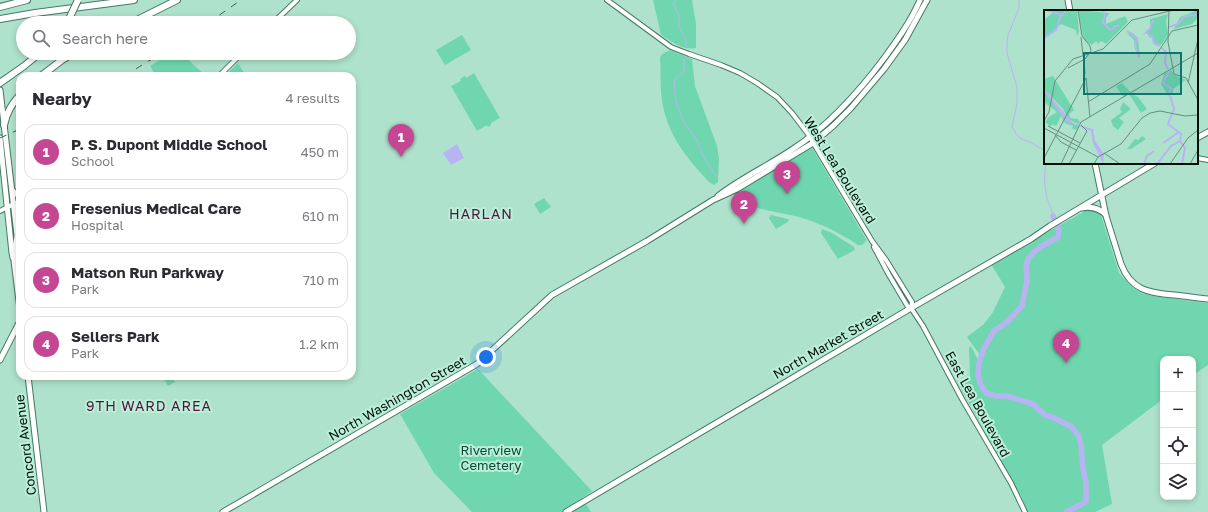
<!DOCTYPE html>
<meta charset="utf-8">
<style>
:root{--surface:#fff;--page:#f7f7f7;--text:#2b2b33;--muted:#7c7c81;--line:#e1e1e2;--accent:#c54692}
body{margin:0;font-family:"Golos Text",sans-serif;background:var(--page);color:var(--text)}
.controls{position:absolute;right:12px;bottom:12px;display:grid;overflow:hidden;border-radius:8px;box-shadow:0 2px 6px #0003}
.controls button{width:36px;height:36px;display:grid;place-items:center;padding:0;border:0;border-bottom:1px solid var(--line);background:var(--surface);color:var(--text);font:20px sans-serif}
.you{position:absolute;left:486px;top:357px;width:14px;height:14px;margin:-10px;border:3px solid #fff;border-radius:50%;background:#1a73e8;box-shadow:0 0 0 6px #1a73e833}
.badge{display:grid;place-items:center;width:26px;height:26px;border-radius:50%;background:var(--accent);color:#fff;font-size:13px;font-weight:700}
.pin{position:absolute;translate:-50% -33px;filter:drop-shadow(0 1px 2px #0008)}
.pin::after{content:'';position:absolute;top:21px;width:14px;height:12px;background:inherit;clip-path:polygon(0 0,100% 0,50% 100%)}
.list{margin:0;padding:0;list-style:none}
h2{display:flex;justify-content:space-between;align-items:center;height:52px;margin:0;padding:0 16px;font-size:17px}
h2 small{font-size:13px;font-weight:400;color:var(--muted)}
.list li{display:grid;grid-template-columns:26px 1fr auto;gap:12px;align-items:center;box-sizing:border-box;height:56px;margin:0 8px 8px;padding:0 8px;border:1px solid var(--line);border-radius:12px}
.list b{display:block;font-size:15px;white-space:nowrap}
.list p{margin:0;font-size:13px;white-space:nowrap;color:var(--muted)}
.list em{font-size:13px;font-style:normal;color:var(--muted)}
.icon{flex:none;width:22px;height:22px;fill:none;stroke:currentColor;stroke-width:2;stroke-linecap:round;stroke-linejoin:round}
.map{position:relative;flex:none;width:1208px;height:512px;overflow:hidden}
.search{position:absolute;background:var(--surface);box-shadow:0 2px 6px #0003;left:16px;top:16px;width:340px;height:44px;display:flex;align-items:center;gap:10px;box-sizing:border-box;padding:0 14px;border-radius:22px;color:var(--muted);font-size:15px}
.panel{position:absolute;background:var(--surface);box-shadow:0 2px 6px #0003;left:16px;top:72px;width:340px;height:308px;border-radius:12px}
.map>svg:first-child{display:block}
.green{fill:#70d6b0}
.water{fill:#b8b4f2}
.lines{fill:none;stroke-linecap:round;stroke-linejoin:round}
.stream{stroke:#b8b4f2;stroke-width:1}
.river{stroke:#b8b4f2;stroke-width:5.5}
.minor-casing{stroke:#477865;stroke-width:6}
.major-casing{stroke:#477865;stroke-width:7}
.highway-casing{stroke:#477865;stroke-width:8}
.minor{stroke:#fff;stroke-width:4}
.major{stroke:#fff;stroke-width:5}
.highway{stroke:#fff;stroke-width:6}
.rail{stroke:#426053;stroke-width:1;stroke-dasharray:7 7;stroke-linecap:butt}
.highway-bridge-casing{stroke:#477865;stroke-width:8;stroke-linecap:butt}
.highway-bridge{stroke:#fff;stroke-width:6}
.labels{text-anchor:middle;stroke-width:4;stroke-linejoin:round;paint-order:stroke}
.street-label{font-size:13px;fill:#001009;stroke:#bbefd9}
.park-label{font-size:13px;fill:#084a37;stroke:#bbefd9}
.neighbourhood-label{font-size:14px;letter-spacing:1px;fill:#52153a;stroke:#bbefd9}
.inset-river{fill:none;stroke:#b8b4f2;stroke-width:2}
.inset-road{fill:none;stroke:#688e7e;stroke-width:1}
.view{fill:#0f766e;fill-opacity:0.15;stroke:#0f766e;stroke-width:2}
.inset-edge{fill:none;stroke:#001009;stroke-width:2}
</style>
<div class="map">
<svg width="1208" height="512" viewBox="0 0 1208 512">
<rect width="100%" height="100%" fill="#aee2cc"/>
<!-- green -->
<path class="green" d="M653 0H692L696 24V48C683 51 671 41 661 35Z
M462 35 471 50 445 65 436 50Z
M670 50 692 59 695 86 717 146 719 159 718 182 714 185 709 182C686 157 668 136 662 101 660 87 661 72 660 58L662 54Z
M172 53H181L206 76H156L150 66Z
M238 63 246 76H225Z
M474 73 500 118 491 123V125L488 127 487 125 477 131 451 86 461 81 460 79 465 76 466 78Z
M811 146 866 239V241L862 245H858C840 233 820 223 799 217 779 212 752 210 734 197V192Z
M544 198 551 207 540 214 534 204Z
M1087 210H1093L1101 215 1119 273 1132 287 1141 293 1153 296 1208 303V365L1193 375V359H1163V399L1102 445 1112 504 1095 512H1027L1022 498 959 385 970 378 969 348 971 346 978 360 980 355 967 337 984 324 993 312 1005 287 991 264Z
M771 215 788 219 789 221 776 229 769 218Z
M822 229 832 233 854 247 855 250 838 259 821 233Z
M478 369 592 491 582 498 591 512H472L434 473 400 414Z
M162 376H171L175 382 168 386Z"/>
<!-- water -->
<path class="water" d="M457 144 464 158 451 165 443 153Z"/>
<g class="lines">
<!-- stream -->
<path class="stream" d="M676 0 673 4 679 16V26L686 41V47
M1019 0V8L1008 35 1007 44V53L1017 87V104L1012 126 1016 134 1020 138 1032 143 1045 151
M684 59V71L675 79 674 88 677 105 684 122 697 140 702 154 716 176
M1046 163C1044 176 1044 188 1048 201 1050 206 1052 210 1053 216"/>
<!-- river -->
<path class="river" d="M1053 216 1059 230 1058 237 1042 246 1034 252 1028 259 1026 267 1027 280 1022 306 1007 322 994 331 983 350 979 363 978 374 980 383 986 393 996 396H1006L1033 404 1045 415 1052 417 1072 427 1079 437 1081 446 1083 469 1086 483V501L1082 504 1066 512"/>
<defs>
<path id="minor" d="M607 0 671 47 689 54 721 65 740 73 757 83 777 97 792 113 808 134 872 241 886 260 912 302 911 308
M273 23 297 0
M219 76 242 53
M1197 158 1208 160
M0 211 20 201
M874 247 889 275 908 307 911 308 923 326 962 399 1011 483 1025 512"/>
<path id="major" d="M1068 0 1070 11
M0 90 17 235 14 261 20 309
M0 138 12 253 13 258
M1197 138 1208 132
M1095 163 1106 216 1121 264C1131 290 1148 293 1174 295 1185 296 1197 298 1208 299
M12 190 16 194 20 196
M718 196C741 178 768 166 793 149 830 125 859 92 885 57 898 39 911 21 920 0
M1082 208C1092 206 1099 208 1106 215
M0 360 20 321
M28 376 44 512
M223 512 477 364 552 295 647 241 713 200 737 189 813 143 833 126 851 108 884 69 905 40 927 0
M566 512 911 308 1031 239 1050 226 1155 163"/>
<path id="highway" d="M0 7 27 0
M0 19 35 13 134 0
M131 23 177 0
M41 76 62 60 74 53
M0 83 24 66 40 53
M4 125C7 112 11 105 20 95"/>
</defs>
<!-- minor casing -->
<use href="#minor" class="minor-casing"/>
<!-- major casing -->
<use href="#major" class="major-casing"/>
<!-- highway casing -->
<use href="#highway" class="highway-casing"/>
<!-- minor -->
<use href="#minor" class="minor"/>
<!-- major -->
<use href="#major" class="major"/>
<!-- highway -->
<use href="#highway" class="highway"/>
<!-- rail -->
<path class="rail" d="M208 23 241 0
M124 76 162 53
M0 138 20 129"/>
<defs>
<path id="highway-bridge" d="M68 21 78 0"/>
</defs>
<!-- highway-bridge casing -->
<use href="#highway-bridge" class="highway-bridge-casing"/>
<!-- highway-bridge -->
<use href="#highway-bridge" class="highway-bridge"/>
</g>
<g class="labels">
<!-- street labels -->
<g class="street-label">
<text transform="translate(840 170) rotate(58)" y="5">West Lea Boulevard</text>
<text transform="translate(828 344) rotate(-30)" y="5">North Market Street</text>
<text transform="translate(397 398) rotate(-30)" y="5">North Washington Street</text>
<text transform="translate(978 404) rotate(61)" y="5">East Lea Boulevard</text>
<text transform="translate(25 445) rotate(-97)" y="5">Concord Avenue</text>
</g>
<!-- park labels -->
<g class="park-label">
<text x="491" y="455">Riverview<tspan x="491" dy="15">Cemetery</tspan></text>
</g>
<!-- neighbourhood labels -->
<g class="neighbourhood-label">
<text x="481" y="219">HARLAN</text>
<text x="149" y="411">9TH WARD AREA</text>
</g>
</g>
<!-- overview -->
<g transform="translate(1044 10)">
<rect width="154" height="154" fill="#aee2cc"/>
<path d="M12 0H33L35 22 33 26 32 20 17 14 0 29V10ZM34 0 65 3 62 8V14L81 6 84 12 62 34 57 31 54 34 52 31 48 35 40 30ZM154 0V8L148 14 130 19 136 7ZM124 4 122 11 124 25 117 35 110 33 109 26 105 27 103 23 99 25 106 18V9ZM87 22 94 28 96 47 91 39 90 30 84 24ZM127 60 130 65 142 70 129 79V83L124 86 117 74 120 64ZM9 66 30 100 25 104 26 108 34 109 36 113 34 114 24 109 19 99 0 79V69ZM78 73 88 84 94 87 103 99 97 103 85 84 80 87 75 81 72 76ZM0 81 25 112 35 116 34 118 31 120 28 118 29 116 21 113 17 106 12 116 8 114 7 117 1 112 5 107 13 102 0 92ZM79 92 87 99 75 108 80 112 74 120 69 116 67 110 78 102 76 99ZM98 126 102 129 87 139H83L91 129 94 130Z" fill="#70d6b0"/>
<path d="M0 79 29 113 49 119 51 131 60 144 59 154 49 133 47 121 22 111 1 83Z" fill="#b8b4f2"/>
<path class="inset-river" d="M4 0 17 5M59 0 61 6 59 12 65 19 68 20 71 16H75M109 10 106 19 103 21 106 27 108 26 110 33 116 36M125 17 134 14 141 6 154 5M83 21 93 29 91 35 95 47M0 28 12 20 16 8 22 0M118 38 122 42 121 53 124 59M125 62 119 73 127 78 125 86M126 86 130 99 124 114 137 124 136 131 141 138 138 154M119 133 135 122M100 154 103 146 110 141M113 154 127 136 136 131"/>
<path class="inset-road" d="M125 0 124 32 130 64 142 68 154 90M37 27 39 45M40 49 41 64M24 58 41 49 47 41 46 36 38 26 34 0M42 68 46 107M144 73 154 29M44 92 106 54 128 21 154 15M0 111 5 102 11 71 29 49 59 39 88 10 130 0M4 116 36 133M0 118 54 147M11 125 17 132 32 140M60 143 76 154M0 148 42 68M17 154 37 112 154 43M25 154 43 121 37 115M50 154 54 147 77 134 98 108 106 103 116 101 141 106 154 105M126 154 144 128 154 120M146 154 154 140"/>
<path class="view" d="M40 43H137V84H40Z"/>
<rect width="154" height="154" class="inset-edge"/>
</g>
</svg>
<div class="controls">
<button>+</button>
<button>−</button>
<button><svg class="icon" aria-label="locate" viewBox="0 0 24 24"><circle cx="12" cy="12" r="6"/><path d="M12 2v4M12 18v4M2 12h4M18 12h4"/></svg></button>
<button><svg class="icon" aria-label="layers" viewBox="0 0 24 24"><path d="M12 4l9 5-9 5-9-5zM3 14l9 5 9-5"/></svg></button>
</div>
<div class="you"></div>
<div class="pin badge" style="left:401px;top:157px">1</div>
<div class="pin badge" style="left:744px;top:224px">2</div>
<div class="pin badge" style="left:787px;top:194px">3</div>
<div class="pin badge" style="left:1066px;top:363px">4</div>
<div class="search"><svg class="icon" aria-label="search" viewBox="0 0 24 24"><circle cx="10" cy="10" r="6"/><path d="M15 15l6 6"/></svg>Search here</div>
<section class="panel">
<h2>Nearby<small>4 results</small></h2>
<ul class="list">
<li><span class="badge">1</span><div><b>P. S. Dupont Middle School</b><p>School</p></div><em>450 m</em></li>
<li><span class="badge">2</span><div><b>Fresenius Medical Care</b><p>Hospital</p></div><em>610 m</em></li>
<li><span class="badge">3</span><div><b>Matson Run Parkway</b><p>Park</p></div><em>710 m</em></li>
<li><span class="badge">4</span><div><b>Sellers Park</b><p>Park</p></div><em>1.2 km</em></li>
</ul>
</section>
</div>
